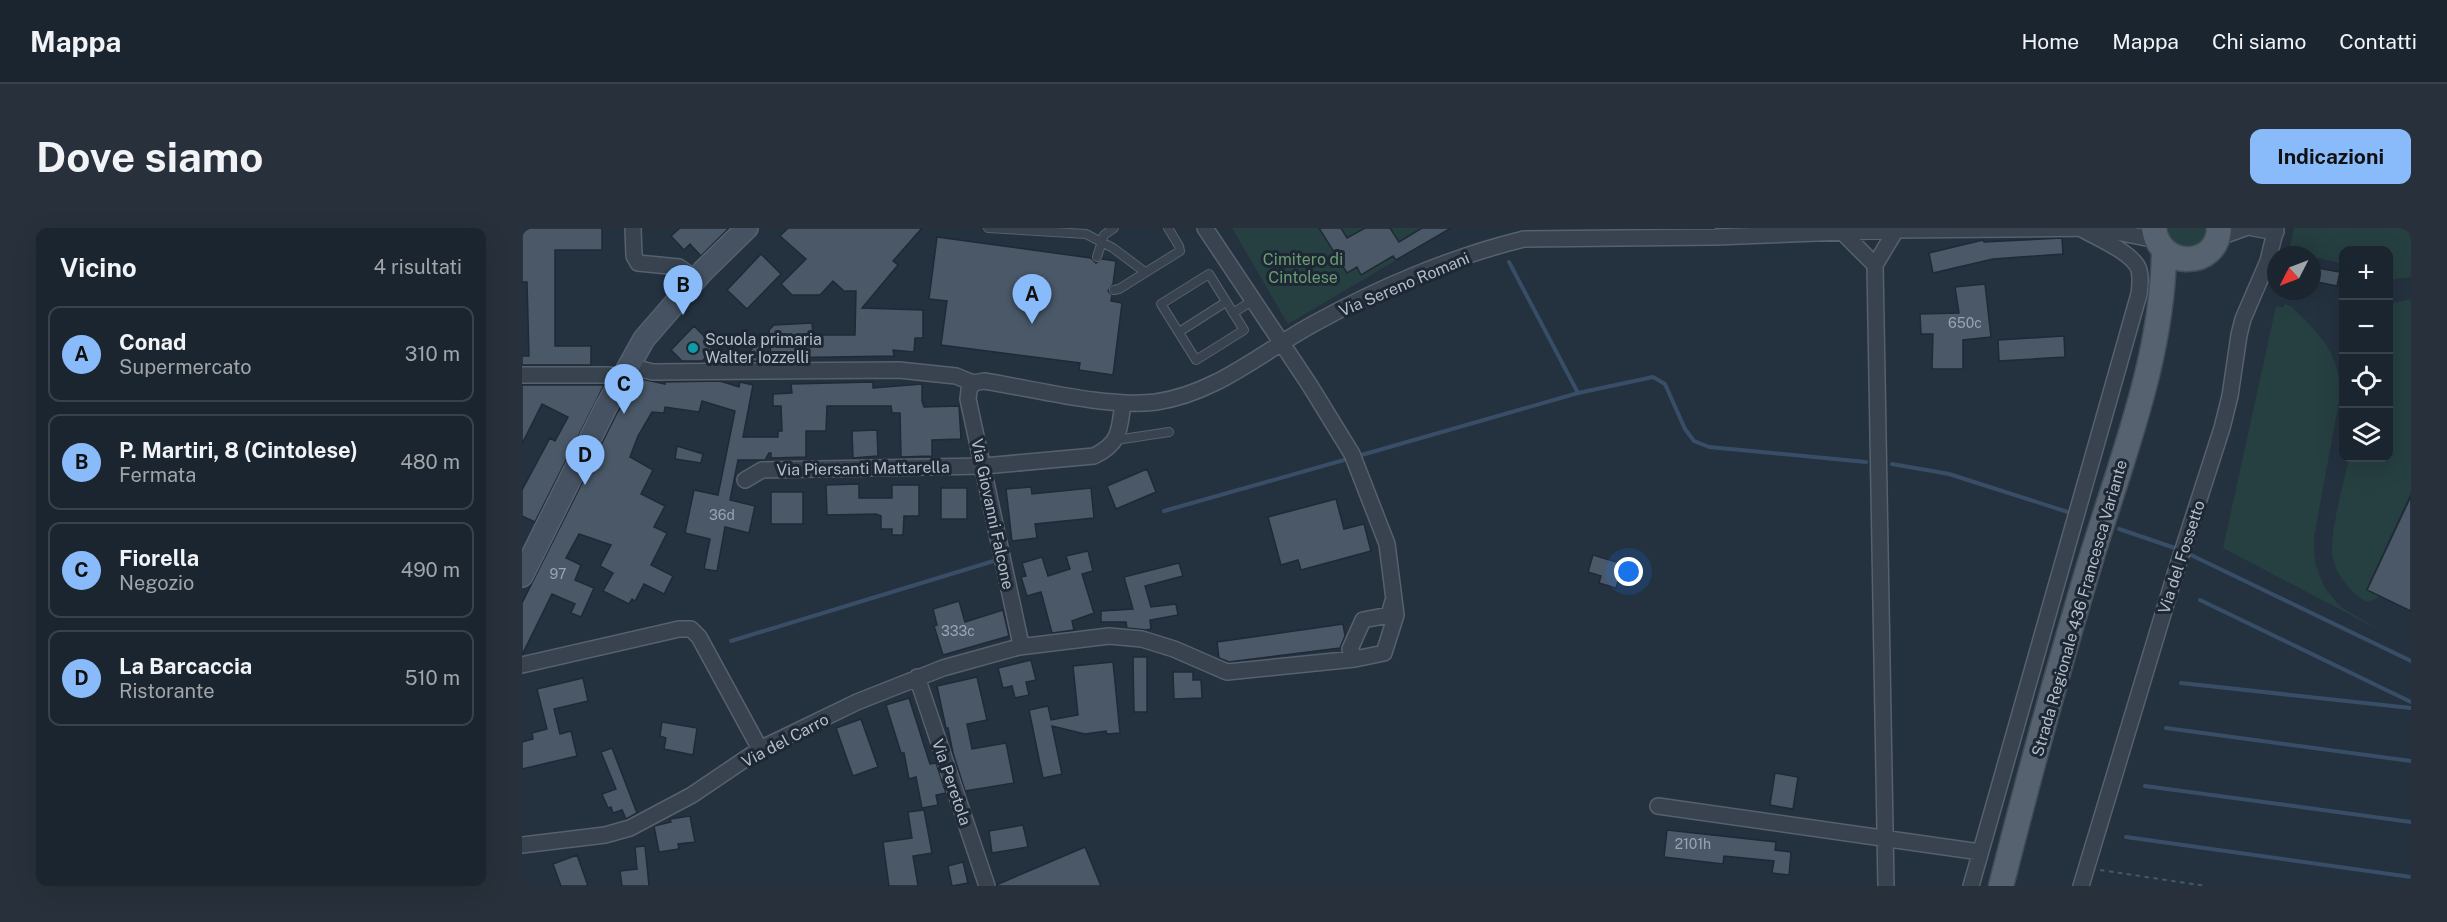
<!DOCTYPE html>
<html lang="it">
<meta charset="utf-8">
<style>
:root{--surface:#1b252f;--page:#28313b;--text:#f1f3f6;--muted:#a0a5aa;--line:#39424b;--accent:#89bbfa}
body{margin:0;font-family:"Public Sans",sans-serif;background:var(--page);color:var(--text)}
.controls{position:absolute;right:18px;top:18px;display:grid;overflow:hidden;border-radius:12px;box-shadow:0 6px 24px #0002}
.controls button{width:54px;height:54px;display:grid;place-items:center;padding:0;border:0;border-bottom:2px solid var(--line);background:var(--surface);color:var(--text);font:30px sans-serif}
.compass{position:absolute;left:1745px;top:18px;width:54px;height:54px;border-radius:50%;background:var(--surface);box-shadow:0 6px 24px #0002;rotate:228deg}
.you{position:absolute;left:1107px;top:344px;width:21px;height:21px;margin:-15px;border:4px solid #fff;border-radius:50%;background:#1a73e8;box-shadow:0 0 0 9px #1a73e833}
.badge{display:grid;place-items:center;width:39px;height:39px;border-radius:50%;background:var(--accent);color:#111;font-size:20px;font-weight:700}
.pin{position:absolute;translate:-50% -50px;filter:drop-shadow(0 2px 3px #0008)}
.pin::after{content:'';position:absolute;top:32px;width:21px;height:18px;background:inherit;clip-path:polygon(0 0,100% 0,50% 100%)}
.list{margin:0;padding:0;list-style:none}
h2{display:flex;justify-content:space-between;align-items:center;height:78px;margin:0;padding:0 24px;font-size:26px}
h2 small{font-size:20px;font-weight:400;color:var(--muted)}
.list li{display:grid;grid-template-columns:39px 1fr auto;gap:18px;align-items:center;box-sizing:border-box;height:96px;margin:0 12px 12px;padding:0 12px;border:2px solid var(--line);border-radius:12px}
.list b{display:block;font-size:22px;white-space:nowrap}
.list p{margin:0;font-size:20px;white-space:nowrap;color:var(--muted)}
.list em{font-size:20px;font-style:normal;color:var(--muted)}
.icon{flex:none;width:33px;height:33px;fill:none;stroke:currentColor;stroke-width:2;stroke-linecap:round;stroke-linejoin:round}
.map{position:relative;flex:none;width:1889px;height:658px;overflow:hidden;border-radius:12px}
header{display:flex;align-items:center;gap:36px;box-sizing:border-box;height:84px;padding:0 30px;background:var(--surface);border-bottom:2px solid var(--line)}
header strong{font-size:28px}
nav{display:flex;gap:33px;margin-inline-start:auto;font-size:21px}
.intro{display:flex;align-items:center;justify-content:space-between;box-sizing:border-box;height:144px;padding:0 36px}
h1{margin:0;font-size:42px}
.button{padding:15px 27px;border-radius:12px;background:var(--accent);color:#111;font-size:21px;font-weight:700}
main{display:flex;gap:36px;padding:0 36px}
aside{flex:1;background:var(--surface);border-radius:12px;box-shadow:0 6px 24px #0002}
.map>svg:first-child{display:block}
.green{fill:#263f40}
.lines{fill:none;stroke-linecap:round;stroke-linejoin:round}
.stream{stroke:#384e67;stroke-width:4}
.building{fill:#4a5868;stroke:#1f2a36;stroke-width:1.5}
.lane-casing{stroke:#56616d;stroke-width:10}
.street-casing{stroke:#56616d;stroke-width:18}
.secondary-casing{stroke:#56616d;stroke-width:24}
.primary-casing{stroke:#414c58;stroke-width:27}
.path{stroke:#445b5d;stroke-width:2;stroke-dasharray:4.5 4.5;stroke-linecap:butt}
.lane{stroke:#38434f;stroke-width:8}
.street{stroke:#38434f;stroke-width:15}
.secondary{stroke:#465262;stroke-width:21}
.primary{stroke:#56626f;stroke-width:24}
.culture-dot{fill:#0f9aa8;stroke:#1d2834;stroke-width:2}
.labels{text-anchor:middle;stroke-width:6;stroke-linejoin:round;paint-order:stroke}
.number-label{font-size:14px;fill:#9aa4b2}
.park-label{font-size:16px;fill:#6b9b73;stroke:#1d2834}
.street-label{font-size:16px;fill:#b4beca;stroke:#1d2834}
.poi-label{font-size:16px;fill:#b4beca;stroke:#1d2834;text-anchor:start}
</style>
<header>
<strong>Mappa</strong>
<nav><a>Home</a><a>Mappa</a><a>Chi siamo</a><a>Contatti</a></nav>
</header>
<div class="intro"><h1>Dove siamo</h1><a class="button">Indicazioni</a></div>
<main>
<aside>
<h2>Vicino<small>4 risultati</small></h2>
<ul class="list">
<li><span class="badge">A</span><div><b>Conad</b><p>Supermercato</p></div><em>310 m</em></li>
<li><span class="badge">B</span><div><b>P. Martiri, 8 (Cintolese)</b><p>Fermata</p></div><em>480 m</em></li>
<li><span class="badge">C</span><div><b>Fiorella</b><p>Negozio</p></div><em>490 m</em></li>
<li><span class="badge">D</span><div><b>La Barcaccia</b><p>Ristorante</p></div><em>510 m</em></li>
</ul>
</aside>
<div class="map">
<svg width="1889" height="658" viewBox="0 0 1889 658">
<rect width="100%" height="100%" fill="#24313f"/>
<!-- green -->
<path class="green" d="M710 0H929L766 96Z
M1641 0H1687L1684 11 1673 20 1652 18Z
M1772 0H1889V49L1867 52 1866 22H1822L1821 36 1767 23Z
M1889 71V264L1844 362 1858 369 1845 374C1829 366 1812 344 1810 326 1808 304 1822 253 1827 230H1866L1867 76Z
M1763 76 1769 78C1799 109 1814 118 1819 163L1792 309V324L1794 338 1803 360 1818 378 1857 402 1701 320 1754 78 1761 79Z"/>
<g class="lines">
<!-- stream -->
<path class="stream" d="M987 34 1056 165 1131 149 1143 156 1163 201 1172 213 1187 219 1344 234
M836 228 1056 165
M1370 236 1427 246 1546 284
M642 283 829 230
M1597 301 1653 320
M1669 327 1889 433
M1678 372 1889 474
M209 413 475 332
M1659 455 1889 480
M1644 500 1889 533
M1623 558 1889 594
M1604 609 1889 649"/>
</g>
<!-- building -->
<path class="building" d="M0 0H80V22H33V118H69V137H0V128H7L5 54H0Z
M158 0H207L179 28 168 16 162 22 149 8Z
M266 0H400L371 33 376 37 340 80 401 82V110H393L392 124 371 122 372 128 249 130 247 102 252 97 290 95 291 107H333L334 63H322L311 53 298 67H270L259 56 284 31 258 8Z
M797 0H819L825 10 843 0H868L877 14 900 0H929L874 32 871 28 839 47 835 39 825 45Z
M415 9 569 30 574 35 580 31 594 33 591 56 586 63 590 67 589 73 600 75 591 147 557 142 558 135 419 117 425 73 407 71Z
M1540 10 1541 26 1471 31 1411 45 1407 25 1461 12 1462 14Z
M239 26 259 46 225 81 205 62Z
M1790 39 1818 44 1815 58 1790 53Z
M1463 56 1469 109 1441 112V141H1410L1411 106H1399L1398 86 1437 85 1433 59Z
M172 98 191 117 190 119 192 122 180 133H160L149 122Z
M242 108 236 133 218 134Z
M1542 108 1543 129 1477 133 1476 112Z
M115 150 143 156V154L198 153 217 159 218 154 231 157 221 209H256V203H260L259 178H251V166L270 165 269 156 351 154V160L400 156V173L402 179 437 178 439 211 410 212V228L379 229 378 185H370L369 178H305L304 203H284V229L249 230V225H247L243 232H216L208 272 233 278 227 305 203 299 195 343 182 341 188 311 163 305 172 262 196 267 213 183 180 173 177 184 143 179 142 185 130 184 116 208 108 229 131 242 119 266 143 278 132 299 145 305 129 337 151 348 142 366 122 356 113 373 110 371 107 376 81 363 91 345 78 338 89 317 57 306 44 330 59 337 53 352 72 360 59 389 49 385 53 376 30 366 0 427V375L95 185 106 166 109 167Z
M0 157H82L13 294 0 288V262L28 210 33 213 46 189 20 176 0 216Z
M355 202 356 228 331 230 330 203Z
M155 218 181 226 179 235 153 231Z
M625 241 634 264 594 281 585 258Z
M337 256V270H370V257H397V288H382L381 307H370V301H359V288L354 286 305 287 304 257Z
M509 259 510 266 569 260 572 290 513 296 515 310 490 313 484 261Z
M419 260H445V291H419Z
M249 264H281V296H249Z
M1889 268V383L1845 362Z
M814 271 822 301 842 296 849 323 779 342 776 332 759 337 746 289Z
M566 323 571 343 560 346 572 385 550 393 552 402 530 405 519 364 505 368 499 349 504 348 500 335 520 329 526 348 548 341 544 328Z
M1071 327 1101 336 1094 360 1077 355 1079 348 1066 344Z
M657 335 661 348 623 358 629 379 654 376 656 387 628 392 629 401 624 402 605 400 604 394H579V383L611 381 602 349Z
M437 373 443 394 481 382 487 408 421 427 412 398 415 397 411 381Z
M821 396 823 408 818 420 707 434 697 430 695 414Z
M611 429H625V484H612Z
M509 432 514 452 504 454 507 467 493 470 490 458 481 460 476 440Z
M591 434 598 505 585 506 584 503 563 506 530 498 540 546 521 550 507 482 526 478 529 492 556 487 551 438Z
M651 444H671V452H679L680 470 652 471Z
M455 449 465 492 445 496 450 521 484 515 492 555 443 563 431 525 426 500H424L415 458Z
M61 450 66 473 32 481 38 506 49 503 55 528 0 541V514L11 511 10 505 25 501 15 461Z
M387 470 408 536 414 535 424 565 414 567 416 577 400 580 394 549 387 551 382 525H379L364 477Z
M339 491 356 539 331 548 314 500Z
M140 494 175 500 171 527 142 521 144 510 138 508Z
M90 520 115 585 104 591 100 582 91 585 89 579 86 580 80 566 94 561 79 524Z
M1253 545 1276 549 1271 581 1248 577Z
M402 582 410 625 391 628 396 658H367L361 614 390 610 386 584Z
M168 588 173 614 156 616 157 621 137 624 132 598 149 594 148 591Z
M501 597 506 619 470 625 467 603Z
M1145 602 1254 614 1253 622 1269 624 1267 647 1250 645 1252 633 1202 628 1201 636 1142 629Z
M123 618 127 658H100L98 643 115 641 113 619Z
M563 619 579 658H475L474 657Z
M55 627 66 658H39L31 636Z
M441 634 446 655 430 658 426 638Z"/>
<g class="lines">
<defs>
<path id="lane" d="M466 0 564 6 591 20 623 44
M575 29 582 7 592 0
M687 46 722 102 674 132 639 76Z
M592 62 597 61 658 23 657 18 646 0
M711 85 730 73
M657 104 704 74
M594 212 647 204"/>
<path id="street" d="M111 0 112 28 116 35 157 39 174 51
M1575 0 1634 12
M1731 0 1754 4
M1320 4 1353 37
M1695 10 1723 0
M106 138 131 144 377 142 434 148 451 155 462 153C514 161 583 180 634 174 696 165 742 122 795 94 858 59 932 28 1002 11L1193 9 1374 2 1576 0
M0 147H86L100 149
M451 155 447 162 446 171 498 412 497 419
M223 252 240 242 462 238 572 228C599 215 597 202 601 175
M833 431 828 421 841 392 867 387 871 373
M0 437 157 401H169L177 409 238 521
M395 449 465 658
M1136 578 1458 624
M0 617 83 607 108 600 170 567 238 521 335 474 421 440 497 419 587 408 620 411 652 421 705 444 833 431 862 425 874 387 865 316 830 226 787 156 683 0
M1364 658 1353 37 1374 2
M1449 658 1617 66C1618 59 1619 50 1617 42 1612 25 1575 10 1560 1
M1559 658 1654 343 1700 200 1708 168 1717 107 1721 91 1746 33 1754 0"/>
<path id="secondary" d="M0 348 84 179 122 111 181 43 225 0"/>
<path id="primary" d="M1632 0C1637 42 1696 41 1697 0
M1479 658C1507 548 1537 437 1570 328 1600 230 1641 128 1642 23"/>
</defs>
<!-- lane casing -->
<use href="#lane" class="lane-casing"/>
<!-- street casing -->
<use href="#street" class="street-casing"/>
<!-- secondary casing -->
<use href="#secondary" class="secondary-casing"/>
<!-- primary casing -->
<use href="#primary" class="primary-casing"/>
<!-- path -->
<path class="path" d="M1578 642 1684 658"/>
<!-- lane -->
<use href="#lane" class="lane"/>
<!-- street -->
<use href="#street" class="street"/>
<!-- secondary -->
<use href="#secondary" class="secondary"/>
<!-- primary -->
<use href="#primary" class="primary"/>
</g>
<!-- markers -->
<circle class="culture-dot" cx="171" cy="120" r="6"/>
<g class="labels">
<!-- number labels -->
<g class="number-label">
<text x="1443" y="100">650c</text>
<text x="200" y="292">36d</text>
<text x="36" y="351">97</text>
<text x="436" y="408">333c</text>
<text x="1171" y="621">2101h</text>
</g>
<!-- park labels -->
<g class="park-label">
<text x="781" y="37">Cimitero di<tspan x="781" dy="18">Cintolese</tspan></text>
</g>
<!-- street labels -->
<g class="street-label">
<text transform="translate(882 56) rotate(-23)" y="6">Via Sereno Romani</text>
<text transform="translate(341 240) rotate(-1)" y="6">Via Piersanti Mattarella</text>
<text transform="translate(471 286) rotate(78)" y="6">Via Giovanni Falcone</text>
<text transform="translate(1659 329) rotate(-72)" y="6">Via del Fossetto</text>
<text transform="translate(1557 380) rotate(-74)" y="6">Strada Regionale 436 Francesca Variante</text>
<text transform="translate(263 512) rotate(-28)" y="6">Via del Carro</text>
<text transform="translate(430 554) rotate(71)" y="6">Via Peretola</text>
</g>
<!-- poi labels -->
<g class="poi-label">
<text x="183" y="117">Scuola primaria<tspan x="183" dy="18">Walter Iozzelli</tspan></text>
</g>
</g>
</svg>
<div class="controls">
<button>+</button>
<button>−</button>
<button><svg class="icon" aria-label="locate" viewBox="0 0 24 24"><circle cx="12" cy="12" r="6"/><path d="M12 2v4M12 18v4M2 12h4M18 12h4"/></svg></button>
<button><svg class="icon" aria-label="layers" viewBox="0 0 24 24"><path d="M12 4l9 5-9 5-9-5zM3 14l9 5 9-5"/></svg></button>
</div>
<svg class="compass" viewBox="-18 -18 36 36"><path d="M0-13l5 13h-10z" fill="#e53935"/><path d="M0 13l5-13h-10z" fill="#a0a5aa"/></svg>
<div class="you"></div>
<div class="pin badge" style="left:510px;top:96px">A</div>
<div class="pin badge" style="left:161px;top:87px">B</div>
<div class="pin badge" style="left:102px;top:186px">C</div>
<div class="pin badge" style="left:63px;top:257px">D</div>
</div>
</main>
